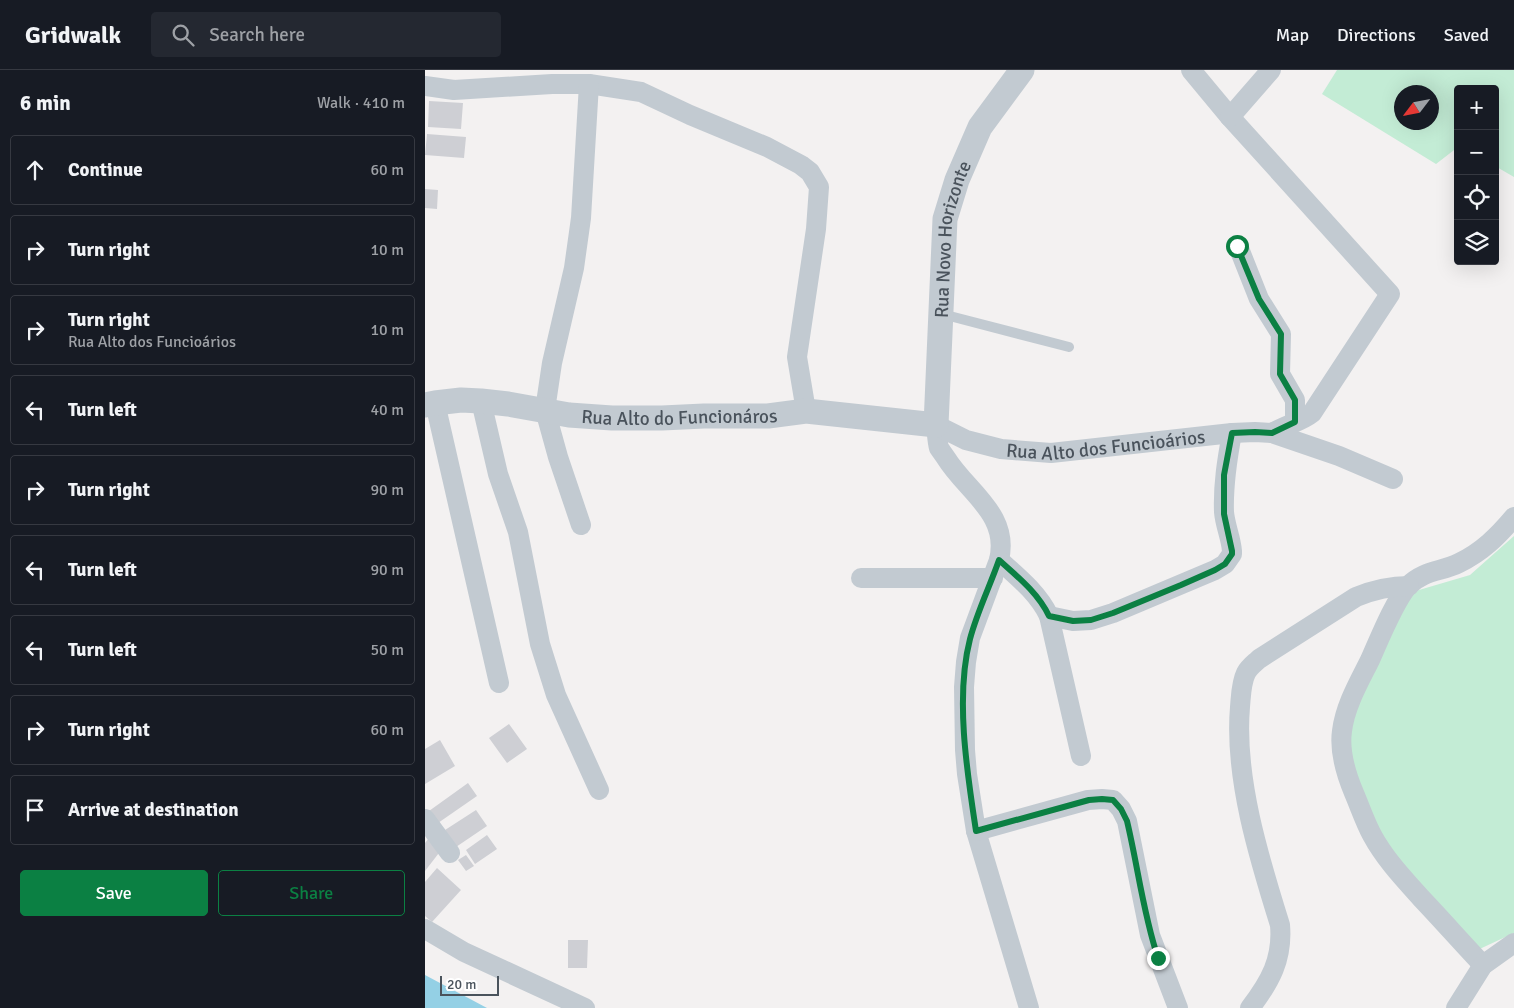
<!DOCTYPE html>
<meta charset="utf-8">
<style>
:root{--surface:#171b24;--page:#242831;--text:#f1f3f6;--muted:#9ea1a6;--line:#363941;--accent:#0b8043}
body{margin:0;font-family:Signika,sans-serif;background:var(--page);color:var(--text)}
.controls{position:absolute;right:15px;top:15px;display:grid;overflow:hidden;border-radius:5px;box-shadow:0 5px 20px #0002}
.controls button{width:45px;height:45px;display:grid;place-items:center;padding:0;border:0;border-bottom:1px solid var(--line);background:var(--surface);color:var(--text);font:25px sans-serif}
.compass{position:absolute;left:969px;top:15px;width:45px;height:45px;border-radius:50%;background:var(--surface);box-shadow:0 5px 20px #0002;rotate:238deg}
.scale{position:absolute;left:15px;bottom:12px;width:59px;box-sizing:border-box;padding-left:5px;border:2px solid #4a535c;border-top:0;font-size:14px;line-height:18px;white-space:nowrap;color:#4a535c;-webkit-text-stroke:4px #fff;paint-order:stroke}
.stop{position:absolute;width:15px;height:15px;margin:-11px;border:4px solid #0b8043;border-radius:50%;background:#fff}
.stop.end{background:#0b8043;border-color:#fff;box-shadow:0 1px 5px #0008}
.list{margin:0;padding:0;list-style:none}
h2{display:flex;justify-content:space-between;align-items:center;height:65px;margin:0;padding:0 20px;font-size:21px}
h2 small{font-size:16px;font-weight:400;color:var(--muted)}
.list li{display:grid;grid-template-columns:32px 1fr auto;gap:15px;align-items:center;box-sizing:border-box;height:70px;margin:0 10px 10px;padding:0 10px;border:1px solid var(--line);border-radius:5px}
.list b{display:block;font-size:19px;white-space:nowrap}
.list p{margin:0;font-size:16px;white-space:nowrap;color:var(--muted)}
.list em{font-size:16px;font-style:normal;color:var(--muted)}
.actions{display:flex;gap:10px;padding:15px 20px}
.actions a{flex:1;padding:11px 0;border:1px solid var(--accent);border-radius:5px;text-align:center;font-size:18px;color:var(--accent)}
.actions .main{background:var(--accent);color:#fff}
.icon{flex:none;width:28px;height:28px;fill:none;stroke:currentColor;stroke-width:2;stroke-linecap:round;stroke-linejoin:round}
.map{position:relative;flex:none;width:1089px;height:938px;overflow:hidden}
header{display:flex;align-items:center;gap:30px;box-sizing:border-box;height:70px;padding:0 25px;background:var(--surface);border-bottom:1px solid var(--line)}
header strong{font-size:24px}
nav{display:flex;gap:28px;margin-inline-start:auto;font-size:18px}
.search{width:350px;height:45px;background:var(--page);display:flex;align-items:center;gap:12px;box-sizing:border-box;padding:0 18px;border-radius:5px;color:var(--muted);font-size:19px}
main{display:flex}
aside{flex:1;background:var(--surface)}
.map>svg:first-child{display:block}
.green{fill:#c3ecd5;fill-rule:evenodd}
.water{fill:#94d0e5}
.building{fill:#cecfd4}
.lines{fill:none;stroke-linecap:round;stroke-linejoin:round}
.service{stroke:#c2cad1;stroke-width:10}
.minor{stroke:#c2cad1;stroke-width:20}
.tertiary{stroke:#c2cad1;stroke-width:25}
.route{stroke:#0b8043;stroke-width:6}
.labels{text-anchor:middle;stroke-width:4.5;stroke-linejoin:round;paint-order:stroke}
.street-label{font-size:19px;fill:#4a535c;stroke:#fff}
</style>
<header>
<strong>Gridwalk</strong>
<div class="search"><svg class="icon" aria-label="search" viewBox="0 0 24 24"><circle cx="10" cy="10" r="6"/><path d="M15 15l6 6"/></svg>Search here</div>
<nav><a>Map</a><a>Directions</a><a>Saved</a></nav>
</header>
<main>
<aside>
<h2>6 min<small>Walk · 410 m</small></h2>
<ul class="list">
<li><svg class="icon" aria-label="ahead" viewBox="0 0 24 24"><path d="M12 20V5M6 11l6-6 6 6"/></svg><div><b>Continue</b></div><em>60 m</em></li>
<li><svg class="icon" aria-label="right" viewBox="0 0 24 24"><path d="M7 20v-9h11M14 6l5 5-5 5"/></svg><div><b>Turn right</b></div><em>10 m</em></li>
<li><svg class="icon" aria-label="right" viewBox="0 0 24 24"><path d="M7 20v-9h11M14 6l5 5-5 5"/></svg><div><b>Turn right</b><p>Rua Alto dos Funcioários</p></div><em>10 m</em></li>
<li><svg class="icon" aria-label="left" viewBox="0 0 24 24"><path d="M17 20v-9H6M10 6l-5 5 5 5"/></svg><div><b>Turn left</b></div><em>40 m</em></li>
<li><svg class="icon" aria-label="right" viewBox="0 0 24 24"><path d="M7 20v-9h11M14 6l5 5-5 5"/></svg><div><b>Turn right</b></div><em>90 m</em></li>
<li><svg class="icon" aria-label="left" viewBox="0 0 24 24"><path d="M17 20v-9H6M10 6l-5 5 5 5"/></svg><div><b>Turn left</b></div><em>90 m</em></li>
<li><svg class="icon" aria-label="left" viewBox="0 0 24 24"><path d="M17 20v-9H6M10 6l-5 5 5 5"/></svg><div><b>Turn left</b></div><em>50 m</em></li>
<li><svg class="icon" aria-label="right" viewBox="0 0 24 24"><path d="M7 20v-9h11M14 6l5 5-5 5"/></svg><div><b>Turn right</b></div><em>60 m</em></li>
<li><svg class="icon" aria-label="arrive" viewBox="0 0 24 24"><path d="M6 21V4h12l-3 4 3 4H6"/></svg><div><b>Arrive at destination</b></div></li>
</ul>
<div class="actions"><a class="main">Save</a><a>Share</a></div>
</aside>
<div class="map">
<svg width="1089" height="938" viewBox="0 0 1089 938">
<rect width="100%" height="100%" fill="#f3f1f1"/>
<!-- green -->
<path class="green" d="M912 0H1089V107L1070 96V19H1033V77L1011 94 897 24ZM976 22H1006V52H976Z
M1089 466V863L1046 883 942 755 916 677 977 525 1045 505Z"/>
<!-- water -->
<path class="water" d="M0 905 62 938H0Z"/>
<!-- building -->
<path class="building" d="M4 31 38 33 36 59 3 57Z
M2 64 41 67 39 88 0 85Z
M0 119 13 120 12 139 0 138Z
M84 654 102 679 82 693 64 668Z
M15 670 30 696 0 714V679Z
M43 713 52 726 13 753 4 741Z
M51 740 62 756 31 777 20 760Z
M62 765 72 779 50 794 41 780Z
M4 768 17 779 0 801V773Z
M41 785 49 796 41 801 33 790Z
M12 798 36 820 7 852 0 846V812Z
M143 870H163L162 898H143Z"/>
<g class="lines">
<!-- service -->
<path class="service" d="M517 244 644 277"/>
<!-- minor -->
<g class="minor">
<path d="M766 0 805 47 965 224 887 343C876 352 860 355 847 363"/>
<path d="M0 16 29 20 127 14H164L216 22 265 45 342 77 376 95 385 102 394 117 391 159 372 287 381 341"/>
<path d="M805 47 846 0"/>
<path d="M813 176 834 229 856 264 855 304 870 330V352"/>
<path d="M56 331 73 404 93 462 115 574 131 625 174 720"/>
<path d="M10 333 74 613"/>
<path d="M511 355C512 362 512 371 514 378 516 381 519 385 521 388 542 422 585 444 574 490L545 568 541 592 539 617 540 680 542 704 551 761 604 938"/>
<path id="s1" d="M511 355 541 370 576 379 626 383 807 363 830 362 847 363 914 386 968 409"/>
<path d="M156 455 133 387 120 340 127 293 149 198 156 148 164 14"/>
<path d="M574 490C593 507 613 523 624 546L656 686"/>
<path d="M436 508H568"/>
<path d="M624 546 648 551 666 550 688 543 790 500 800 494 807 484V481C806 468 800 455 799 442 798 415 802 390 807 363"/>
<path d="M0 749 25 783"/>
<path d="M551 761 663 730 677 729 688 730 696 739 702 751 725 865 753 938"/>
<path d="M0 859 39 882 160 938"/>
<path d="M1058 895C1037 873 1017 850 996 828 978 808 960 789 947 765 940 752 935 737 929 723 921 704 914 682 917 661 920 636 934 612 945 590 954 570 969 532 983 516 999 500 1016 502 1034 493 1057 482 1073 466 1089 447"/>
<path d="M825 938C845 912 858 889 855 855 834 788 809 707 815 637 816 626 816 613 821 603 824 597 830 593 834 589L931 527C948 520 965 516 984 516"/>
<path d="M1031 938 1058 895 1089 873"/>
</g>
<!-- tertiary -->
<path class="tertiary" id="s2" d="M0 335 10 333 36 330 56 331 83 334 144 345 187 348H237L279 346H343L381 341 511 355 520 149 532 110 555 57 597 0"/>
</g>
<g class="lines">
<!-- route -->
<path class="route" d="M733 888C718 843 713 797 702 751L696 739 688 730 677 729 664 730 551 761C542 702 530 627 545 569 552 542 565 516 574 490 593 507 613 523 624 546L648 551 666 550 688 543 756 515 790 500 800 494 807 484V481L799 444V405L807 363 830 362 847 363 870 352V330L855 304 856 264 834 229 812 176"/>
</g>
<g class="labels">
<!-- street labels -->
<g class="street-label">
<text dy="7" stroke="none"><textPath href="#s2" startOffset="701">Rua Novo Horizonte</textPath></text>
<text dy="7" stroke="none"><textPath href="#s2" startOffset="256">Rua Alto do Funcionáros</textPath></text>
<text dy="7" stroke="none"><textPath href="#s1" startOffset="175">Rua Alto dos Funcioários</textPath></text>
</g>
</g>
</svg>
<div class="controls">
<button>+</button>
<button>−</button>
<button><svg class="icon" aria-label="locate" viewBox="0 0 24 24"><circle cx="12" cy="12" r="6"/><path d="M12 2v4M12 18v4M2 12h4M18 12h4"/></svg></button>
<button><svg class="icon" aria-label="layers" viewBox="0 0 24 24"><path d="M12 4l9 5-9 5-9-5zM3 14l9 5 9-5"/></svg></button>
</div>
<svg class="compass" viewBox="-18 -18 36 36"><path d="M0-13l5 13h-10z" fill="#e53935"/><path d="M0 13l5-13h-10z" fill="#9ea1a6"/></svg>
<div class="scale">20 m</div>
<div class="stop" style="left:812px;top:176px"></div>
<div class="stop end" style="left:733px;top:888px"></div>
</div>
</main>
